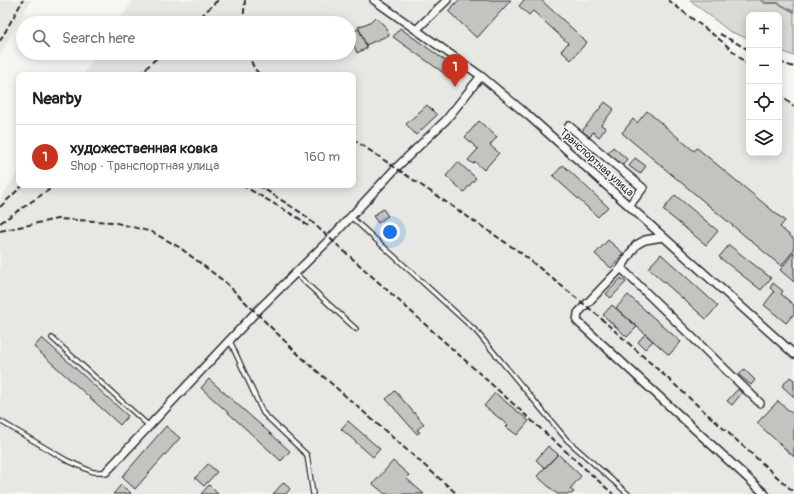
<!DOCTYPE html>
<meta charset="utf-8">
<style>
:root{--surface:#fff;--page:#f6f6f6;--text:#202124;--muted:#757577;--line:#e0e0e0;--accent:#c8321e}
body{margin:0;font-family:Pangolin,sans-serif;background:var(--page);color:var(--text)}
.controls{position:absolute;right:12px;top:12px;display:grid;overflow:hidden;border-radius:8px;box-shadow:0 2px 10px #0003}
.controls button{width:36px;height:36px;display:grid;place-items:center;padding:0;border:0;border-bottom:1px solid var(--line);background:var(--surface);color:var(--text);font:20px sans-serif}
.you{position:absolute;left:390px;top:232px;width:14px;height:14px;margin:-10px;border:3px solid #fff;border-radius:50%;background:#1a73e8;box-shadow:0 0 0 6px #1a73e833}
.badge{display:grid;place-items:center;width:26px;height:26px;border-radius:50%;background:var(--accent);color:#fff;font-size:13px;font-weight:700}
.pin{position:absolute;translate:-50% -33px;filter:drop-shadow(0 1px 2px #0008)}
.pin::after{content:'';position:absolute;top:21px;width:14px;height:12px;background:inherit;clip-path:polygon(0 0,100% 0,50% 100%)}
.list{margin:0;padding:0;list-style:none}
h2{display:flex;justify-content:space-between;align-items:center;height:52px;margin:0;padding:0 16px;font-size:17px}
h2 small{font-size:13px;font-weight:400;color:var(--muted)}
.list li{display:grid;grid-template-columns:26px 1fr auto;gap:12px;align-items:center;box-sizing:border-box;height:64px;padding:0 16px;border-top:1px solid var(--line)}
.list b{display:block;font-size:15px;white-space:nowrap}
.list p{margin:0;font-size:13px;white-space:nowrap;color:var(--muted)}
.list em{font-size:13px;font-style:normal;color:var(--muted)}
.icon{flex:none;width:22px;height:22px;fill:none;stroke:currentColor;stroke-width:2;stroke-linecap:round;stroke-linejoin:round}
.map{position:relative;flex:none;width:794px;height:494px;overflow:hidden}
.search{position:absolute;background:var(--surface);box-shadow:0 2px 10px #0003;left:16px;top:16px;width:340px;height:44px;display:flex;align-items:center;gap:10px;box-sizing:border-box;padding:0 14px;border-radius:22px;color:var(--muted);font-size:15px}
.panel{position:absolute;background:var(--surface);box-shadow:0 2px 10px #0003;left:16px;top:72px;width:340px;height:116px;border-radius:8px}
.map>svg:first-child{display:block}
.built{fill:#e7e7e3}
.green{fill:#d9d9d5;stroke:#828280}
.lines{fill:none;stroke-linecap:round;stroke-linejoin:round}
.stream{stroke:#7a7a78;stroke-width:2}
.building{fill:#c3c3c0;stroke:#2b2b2b}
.service-casing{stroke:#2b2b2b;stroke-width:6}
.minor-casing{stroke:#2b2b2b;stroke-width:10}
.service{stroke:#f6f6f2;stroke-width:3.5}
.minor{stroke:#f6f6f2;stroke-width:7}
.rail{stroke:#2b2b2b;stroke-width:2;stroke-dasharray:6 3;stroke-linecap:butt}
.labels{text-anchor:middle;stroke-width:3;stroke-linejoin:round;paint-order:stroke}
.street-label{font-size:11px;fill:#2b2b2b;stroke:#f6f6f2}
</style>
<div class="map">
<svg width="794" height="494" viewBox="0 0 794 494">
<rect width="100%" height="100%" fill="#f6f6f2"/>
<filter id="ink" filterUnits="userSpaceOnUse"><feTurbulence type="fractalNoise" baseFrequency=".025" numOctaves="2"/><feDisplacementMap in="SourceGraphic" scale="8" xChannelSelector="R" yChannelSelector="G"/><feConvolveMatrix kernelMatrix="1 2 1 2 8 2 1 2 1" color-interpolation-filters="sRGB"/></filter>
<g filter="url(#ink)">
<!-- built -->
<path class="built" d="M0 0H31L0 56Z
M133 0H671L749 67V153H779V93L794 106V494H0V199L19 170V185H353V75H83L97 53H349V23H118Z"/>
<!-- green -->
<path class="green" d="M690 0H794V56L779 50V15H749V39L729 31Z"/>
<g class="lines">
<!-- stream -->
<path class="stream" d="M761 0 765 3H778L794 12"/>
</g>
<!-- building -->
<path class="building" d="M459 0H511L477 38 448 11Z
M524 0H541L587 42 571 60 561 51 568 43 533 11 529 15 519 6Z
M375 17 385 26 389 35 366 45 358 27 370 22Z
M400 28 461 72 455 81 393 37Z
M359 29 367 48 357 53 349 33Z
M605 102 614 109 601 125 606 128 599 137 593 132 590 137 582 131Z
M427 105 437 115 416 135 406 124Z
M647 111 694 151 697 148 785 221 780 227 794 239V250L781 266 622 133 633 119 637 123Z
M479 121 497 137 490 145 499 153 484 170 475 162 473 164 468 160 478 149 465 137Z
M613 147 627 159 622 166 607 154Z
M635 158 646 166 640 174 629 166Z
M458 162 476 178 464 192 446 176Z
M563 165 608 207 598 217 553 176Z
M675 195 718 231 706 245 663 210Z
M383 209 388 216 378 223 373 216Z
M608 240 624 254 611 268 595 254Z
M729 245 771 278 761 290 719 257Z
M794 252V282L780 270Z
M661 254 718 306 706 319 648 268Z
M621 278 626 282 611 298 606 294Z
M773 283 783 291 781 294 794 305V314L786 323 764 305 774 292 770 288Z
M628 295 681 342 669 355 616 308Z
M612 305 637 327 627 337 603 315Z
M645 334 653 341 645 349 638 342Z
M42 338 128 416 120 425 34 347Z
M744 369 755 380 751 385 739 375Z
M790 377 794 380V397L782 386Z
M209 379 290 451 281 461 201 388Z
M738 389 742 393 732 405 727 401Z
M395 391 424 424 417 430 420 432 417 434 386 399Z
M495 393 529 421 517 435 506 427 508 425 484 406Z
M778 401 794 415V457L757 423Z
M348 421 380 449 373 457 341 429Z
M166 426 180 438 135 489 122 477Z
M548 446 558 454 545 468 536 460Z
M558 454 581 476 570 489 574 492 572 494H557L537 476Z
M393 461 409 475 406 478 424 494H385L373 484Z
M208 464 217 472 204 486 195 478Z
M284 482 290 489 286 494H273Z
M121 485 131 493 130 494H113Z
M209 485 218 494H201Z"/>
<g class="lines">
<defs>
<path id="service" d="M351 217 476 331 567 440 628 494
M296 274 356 329
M52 338 149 426
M230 341 263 413 307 455 313 494
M0 421 66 460 93 472H106"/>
<path id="minor" d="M374 0 481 76 530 117 794 354
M416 30 447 0
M569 126 643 188 629 206
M663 237 645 240 636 245 621 268 578 313 577 321 765 494
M621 268 760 403
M106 472 256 312 330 239 396 168 446 120 481 76"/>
</defs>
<!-- service casing -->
<use href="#service" class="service-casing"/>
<!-- minor casing -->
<use href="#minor" class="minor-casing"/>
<!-- service -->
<use href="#service" class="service"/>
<!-- minor -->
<use href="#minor" class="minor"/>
<!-- rail -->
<path class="rail" d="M668 0 724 43 749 66
M194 23 218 0
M243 23 245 0
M720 34 749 50
M0 41 23 0
M248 53 254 68 260 75
M779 62 794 67
M139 75 162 53
M779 93 794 107
M353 139 521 253 595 313 794 492
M242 185 300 219 308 226
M258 185 303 214 613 494
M0 207 23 185
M0 223 56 185
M0 231 57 219 113 222 152 232 179 247 225 282 300 356 457 494"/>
</g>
</g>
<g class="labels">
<!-- street labels -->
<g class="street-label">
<text transform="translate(597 162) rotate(42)" y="4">Транспортная улица</text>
</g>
</g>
</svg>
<div class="controls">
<button>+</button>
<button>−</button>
<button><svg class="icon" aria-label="locate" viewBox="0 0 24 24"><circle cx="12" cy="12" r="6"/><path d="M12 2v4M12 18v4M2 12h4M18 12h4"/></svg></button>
<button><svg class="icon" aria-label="layers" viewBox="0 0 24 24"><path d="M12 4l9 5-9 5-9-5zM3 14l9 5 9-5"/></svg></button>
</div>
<div class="you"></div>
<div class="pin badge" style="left:455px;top:87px">1</div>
<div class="search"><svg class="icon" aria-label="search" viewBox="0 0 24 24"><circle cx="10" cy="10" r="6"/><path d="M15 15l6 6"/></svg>Search here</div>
<section class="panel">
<h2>Nearby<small></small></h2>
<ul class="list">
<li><span class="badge">1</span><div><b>художественная ковка</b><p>Shop · Транспортная улица</p></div><em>160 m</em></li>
</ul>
</section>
</div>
